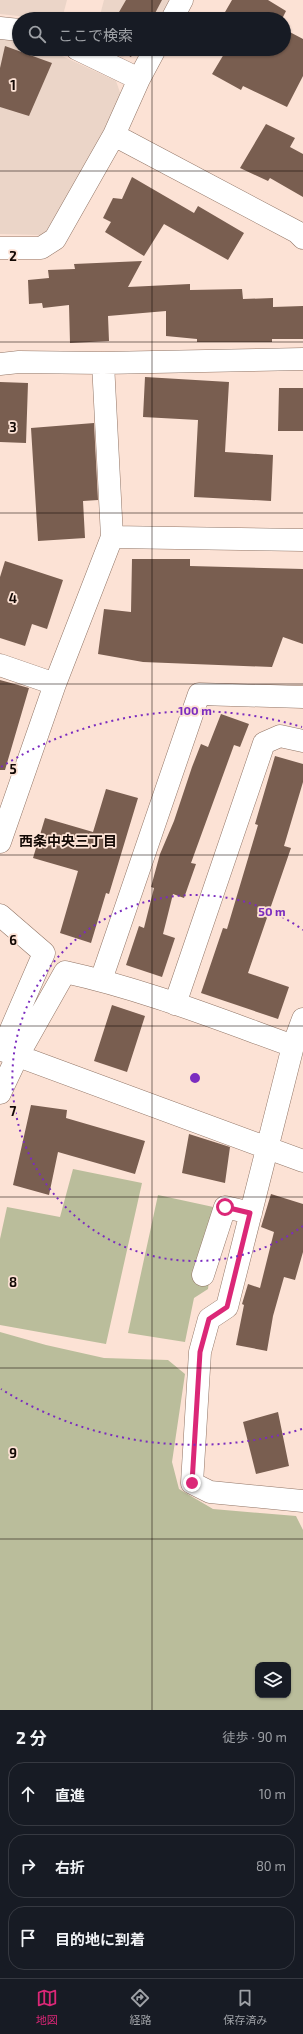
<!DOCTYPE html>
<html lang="ja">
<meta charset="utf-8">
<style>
:root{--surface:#171b24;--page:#242831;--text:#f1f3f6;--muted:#9ea1a6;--line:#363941;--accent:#db2777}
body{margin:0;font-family:"Exo 2","Noto Sans JP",sans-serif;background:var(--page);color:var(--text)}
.controls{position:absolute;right:12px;bottom:12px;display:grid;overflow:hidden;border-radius:8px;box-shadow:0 1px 3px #0004}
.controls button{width:36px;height:36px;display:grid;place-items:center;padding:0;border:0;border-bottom:1px solid var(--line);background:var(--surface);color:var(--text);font:20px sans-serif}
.stop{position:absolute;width:12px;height:12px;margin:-9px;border:3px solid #db2777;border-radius:50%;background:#fff}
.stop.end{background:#db2777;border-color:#fff;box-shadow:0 1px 4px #0008}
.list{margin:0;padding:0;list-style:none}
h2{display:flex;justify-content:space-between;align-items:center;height:52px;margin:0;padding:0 16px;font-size:17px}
h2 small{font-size:13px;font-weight:400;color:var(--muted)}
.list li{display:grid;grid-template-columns:26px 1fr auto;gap:12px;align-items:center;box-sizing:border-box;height:64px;margin:0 8px 8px;padding:0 8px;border:1px solid var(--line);border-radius:16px}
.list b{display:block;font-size:15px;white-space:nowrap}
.list em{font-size:13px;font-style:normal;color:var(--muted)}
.icon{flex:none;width:22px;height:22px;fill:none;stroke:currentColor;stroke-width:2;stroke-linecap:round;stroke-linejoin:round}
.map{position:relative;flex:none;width:303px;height:1710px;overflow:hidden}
.search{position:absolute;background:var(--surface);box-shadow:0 1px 3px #0004;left:12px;right:12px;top:12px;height:44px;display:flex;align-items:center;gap:10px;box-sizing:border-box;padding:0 14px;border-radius:22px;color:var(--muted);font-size:15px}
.sheet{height:268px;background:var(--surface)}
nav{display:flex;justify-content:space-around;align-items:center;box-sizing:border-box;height:56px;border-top:1px solid var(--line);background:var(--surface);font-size:11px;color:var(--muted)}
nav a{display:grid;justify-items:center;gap:2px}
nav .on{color:var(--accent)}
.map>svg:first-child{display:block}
.commercial{fill:#ebd5c8}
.green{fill:#babd9b;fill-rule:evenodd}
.building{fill:#795e50}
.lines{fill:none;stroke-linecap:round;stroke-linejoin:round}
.minor-casing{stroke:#917566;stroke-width:23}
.minor{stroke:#fff;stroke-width:22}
.route{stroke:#db2777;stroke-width:5}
.grid{fill:none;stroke:#130905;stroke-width:1;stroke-opacity:0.55}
.ring{fill:none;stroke:#7b2cbf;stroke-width:2;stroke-dasharray:2 4}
.labels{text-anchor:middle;stroke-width:3.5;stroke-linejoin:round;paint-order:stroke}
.neighbourhood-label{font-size:14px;font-weight:bold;fill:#130905;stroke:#fce2d5}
.grid-label{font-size:13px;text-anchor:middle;font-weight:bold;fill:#130905;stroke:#fce2d5;stroke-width:3.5;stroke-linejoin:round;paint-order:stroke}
.centre{fill:#7b2cbf;stroke:#fce2d5;stroke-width:2}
.ring-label{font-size:12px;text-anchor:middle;font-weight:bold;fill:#7b2cbf;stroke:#fce2d5;stroke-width:3.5;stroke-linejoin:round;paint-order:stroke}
</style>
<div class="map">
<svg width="303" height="1710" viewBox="0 0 303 1710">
<rect width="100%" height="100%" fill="#fce2d5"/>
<!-- commercial -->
<path class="commercial" d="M0 0H67L62 19H33L27 17 0 14Z
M104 0H170L160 19H99Z
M0 38 19 41V49H47L116 81 122 98 56 225 40 235 0 234Z
M102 49H144L122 57Z"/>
<!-- green -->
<path class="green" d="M73 1169 142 1183 106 1344 0 1325V1239L7 1207 60 1217Z
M158 1195 218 1208 208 1289 194 1298 185 1342 128 1333Z
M0 1332 46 1345 104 1358 168 1360 185 1374 172 1462 179 1489 213 1509 296 1516 303 1530V1710H0ZM258 1665H288V1695H258Z"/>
<!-- building -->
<path class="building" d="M126 0H162L152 19H115Z
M232 0H268L286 11 282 19H221Z
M284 29 303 39V76L287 107 243 86 241 90 212 74 227 49H284Z
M5 46 52 63 29 116 0 107V68Z
M117 49H135L131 57Z
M266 124 295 138 290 147 303 154V197L270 178 268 181 240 168Z
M132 177 194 213 198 206 244 233 228 260 164 224 144 256 105 232 111 222 103 218 113 198 122 199Z
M142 261 128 287 190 284V290L242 289 243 299 273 298V307L303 306V339H272V342H197V339L166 336V311L108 316 109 341 70 343 69 305 43 308 42 303 29 304 28 280 49 278 48 270 75 269 74 264Z
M145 377 229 382 225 452 273 455 271 501 194 497 198 420 143 417Z
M0 382 28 383 26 443 0 442Z
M279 388H303V431H278Z
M94 423 98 500 83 501 85 538 38 541 31 428Z
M132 559H190V566L303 569V644L283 637 272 667 143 662 98 654 104 609 131 612Z
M5 561 63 580 47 629 32 624 25 646 0 638V577Z
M0 680 29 688 5 770H0Z
M221 714 249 724 240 747 234 745 191 863 196 864 184 898 173 894 163 934 175 938 162 977 126 965 139 926 144 928 154 888 151 887 160 854 174 821 192 767 201 744 208 747Z
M275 756 303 764V782L284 846 291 848 248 973 289 987 278 1019 201 993 223 928 227 929 258 825 255 824Z
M106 789 138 798 109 894 106 893 91 943 60 933 78 871 33 858 45 818 93 832Z
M112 1005 145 1016 127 1072 94 1061Z
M31 1105 67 1110 66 1118 145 1141 135 1174 58 1152 49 1195 13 1185Z
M189 1134 230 1147 225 1183 182 1173Z
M271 1194 303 1204V1252L295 1280 284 1277 273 1316 267 1351 236 1345 244 1305 242 1304 248 1284 260 1288 274 1232 261 1227Z
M278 1412 289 1466 256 1474 243 1422Z"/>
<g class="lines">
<defs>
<path id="minor" d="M172 19 182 0
M0 28 19 30
M77 49 139 79
M114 135 297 232 303 238
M0 248H41L55 239 114 135 139 79 155 49
M0 364 19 362 103 363 303 359
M112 537 303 540
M0 665 55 684 112 537 103 363
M0 842 55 684
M0 915 44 953 2 1050 303 1161
M101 980 199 694 303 697
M175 1004 264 743 280 736 303 741
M303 1019 293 1046 227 1307 209 1319 200 1352 192 1483 210 1492 303 1501
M0 1093 17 1057 65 972C143 989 218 1019 293 1046
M203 1275 225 1207 251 1213"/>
</defs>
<!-- minor casing -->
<use href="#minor" class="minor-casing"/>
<!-- minor -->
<use href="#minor" class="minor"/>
</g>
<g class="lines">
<!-- route -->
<path class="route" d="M192 1483 200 1352 209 1319 227 1307 250 1213 225 1207"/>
</g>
<!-- grid -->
<path class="grid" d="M152 0V19M152 49V1710M0 171H303M0 342H303M0 513H303M0 684H303M0 855H303M0 1026H303M0 1197H303M0 1368H303M0 1539H303"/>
<!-- distance rings -->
<g class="ring">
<path d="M303 1226A183 183 0 1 1 303 930"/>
<path d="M302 1429A367 367 0 0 1 1 1389M1 767A367 367 0 0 1 302 727"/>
</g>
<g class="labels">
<!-- neighbourhood labels -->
<g class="neighbourhood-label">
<text x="68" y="846">西条中央三丁目</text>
</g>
</g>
<g class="grid-label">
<text x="13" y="90">1</text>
<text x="13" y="261">2</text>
<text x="13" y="432">3</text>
<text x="13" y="603">4</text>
<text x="13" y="774">5</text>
<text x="13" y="945">6</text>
<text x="13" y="1116">7</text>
<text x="13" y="1287">8</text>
<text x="13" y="1458">9</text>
</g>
<circle cx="195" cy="1078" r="6" class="centre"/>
<g class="ring-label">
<text x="195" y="715">100 m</text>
<text x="272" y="916">50 m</text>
</g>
</svg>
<div class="controls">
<button><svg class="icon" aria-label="layers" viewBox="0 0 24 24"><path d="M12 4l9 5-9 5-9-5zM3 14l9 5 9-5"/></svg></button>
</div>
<div class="stop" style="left:225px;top:1207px"></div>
<div class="stop end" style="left:192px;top:1483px"></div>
<div class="search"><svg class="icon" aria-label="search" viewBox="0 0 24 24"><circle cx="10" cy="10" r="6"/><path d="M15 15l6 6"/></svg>ここで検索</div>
</div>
<section class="sheet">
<h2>2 分<small>徒歩 · 90 m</small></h2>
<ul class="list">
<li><svg class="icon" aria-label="ahead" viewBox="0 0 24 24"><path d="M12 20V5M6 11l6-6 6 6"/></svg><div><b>直進</b></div><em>10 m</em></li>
<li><svg class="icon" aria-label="right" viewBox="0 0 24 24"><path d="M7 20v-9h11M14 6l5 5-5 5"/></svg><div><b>右折</b></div><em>80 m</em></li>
<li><svg class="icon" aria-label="arrive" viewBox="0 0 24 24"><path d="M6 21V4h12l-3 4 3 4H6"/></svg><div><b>目的地に到着</b></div></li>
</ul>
</section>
<nav>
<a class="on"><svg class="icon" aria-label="map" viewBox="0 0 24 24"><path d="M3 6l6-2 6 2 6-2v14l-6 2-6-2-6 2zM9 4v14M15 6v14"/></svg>地図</a>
<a><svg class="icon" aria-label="directions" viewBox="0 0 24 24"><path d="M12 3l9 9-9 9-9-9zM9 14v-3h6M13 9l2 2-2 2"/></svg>経路</a>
<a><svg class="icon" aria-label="saved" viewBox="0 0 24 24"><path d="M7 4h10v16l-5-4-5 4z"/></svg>保存済み</a>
</nav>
